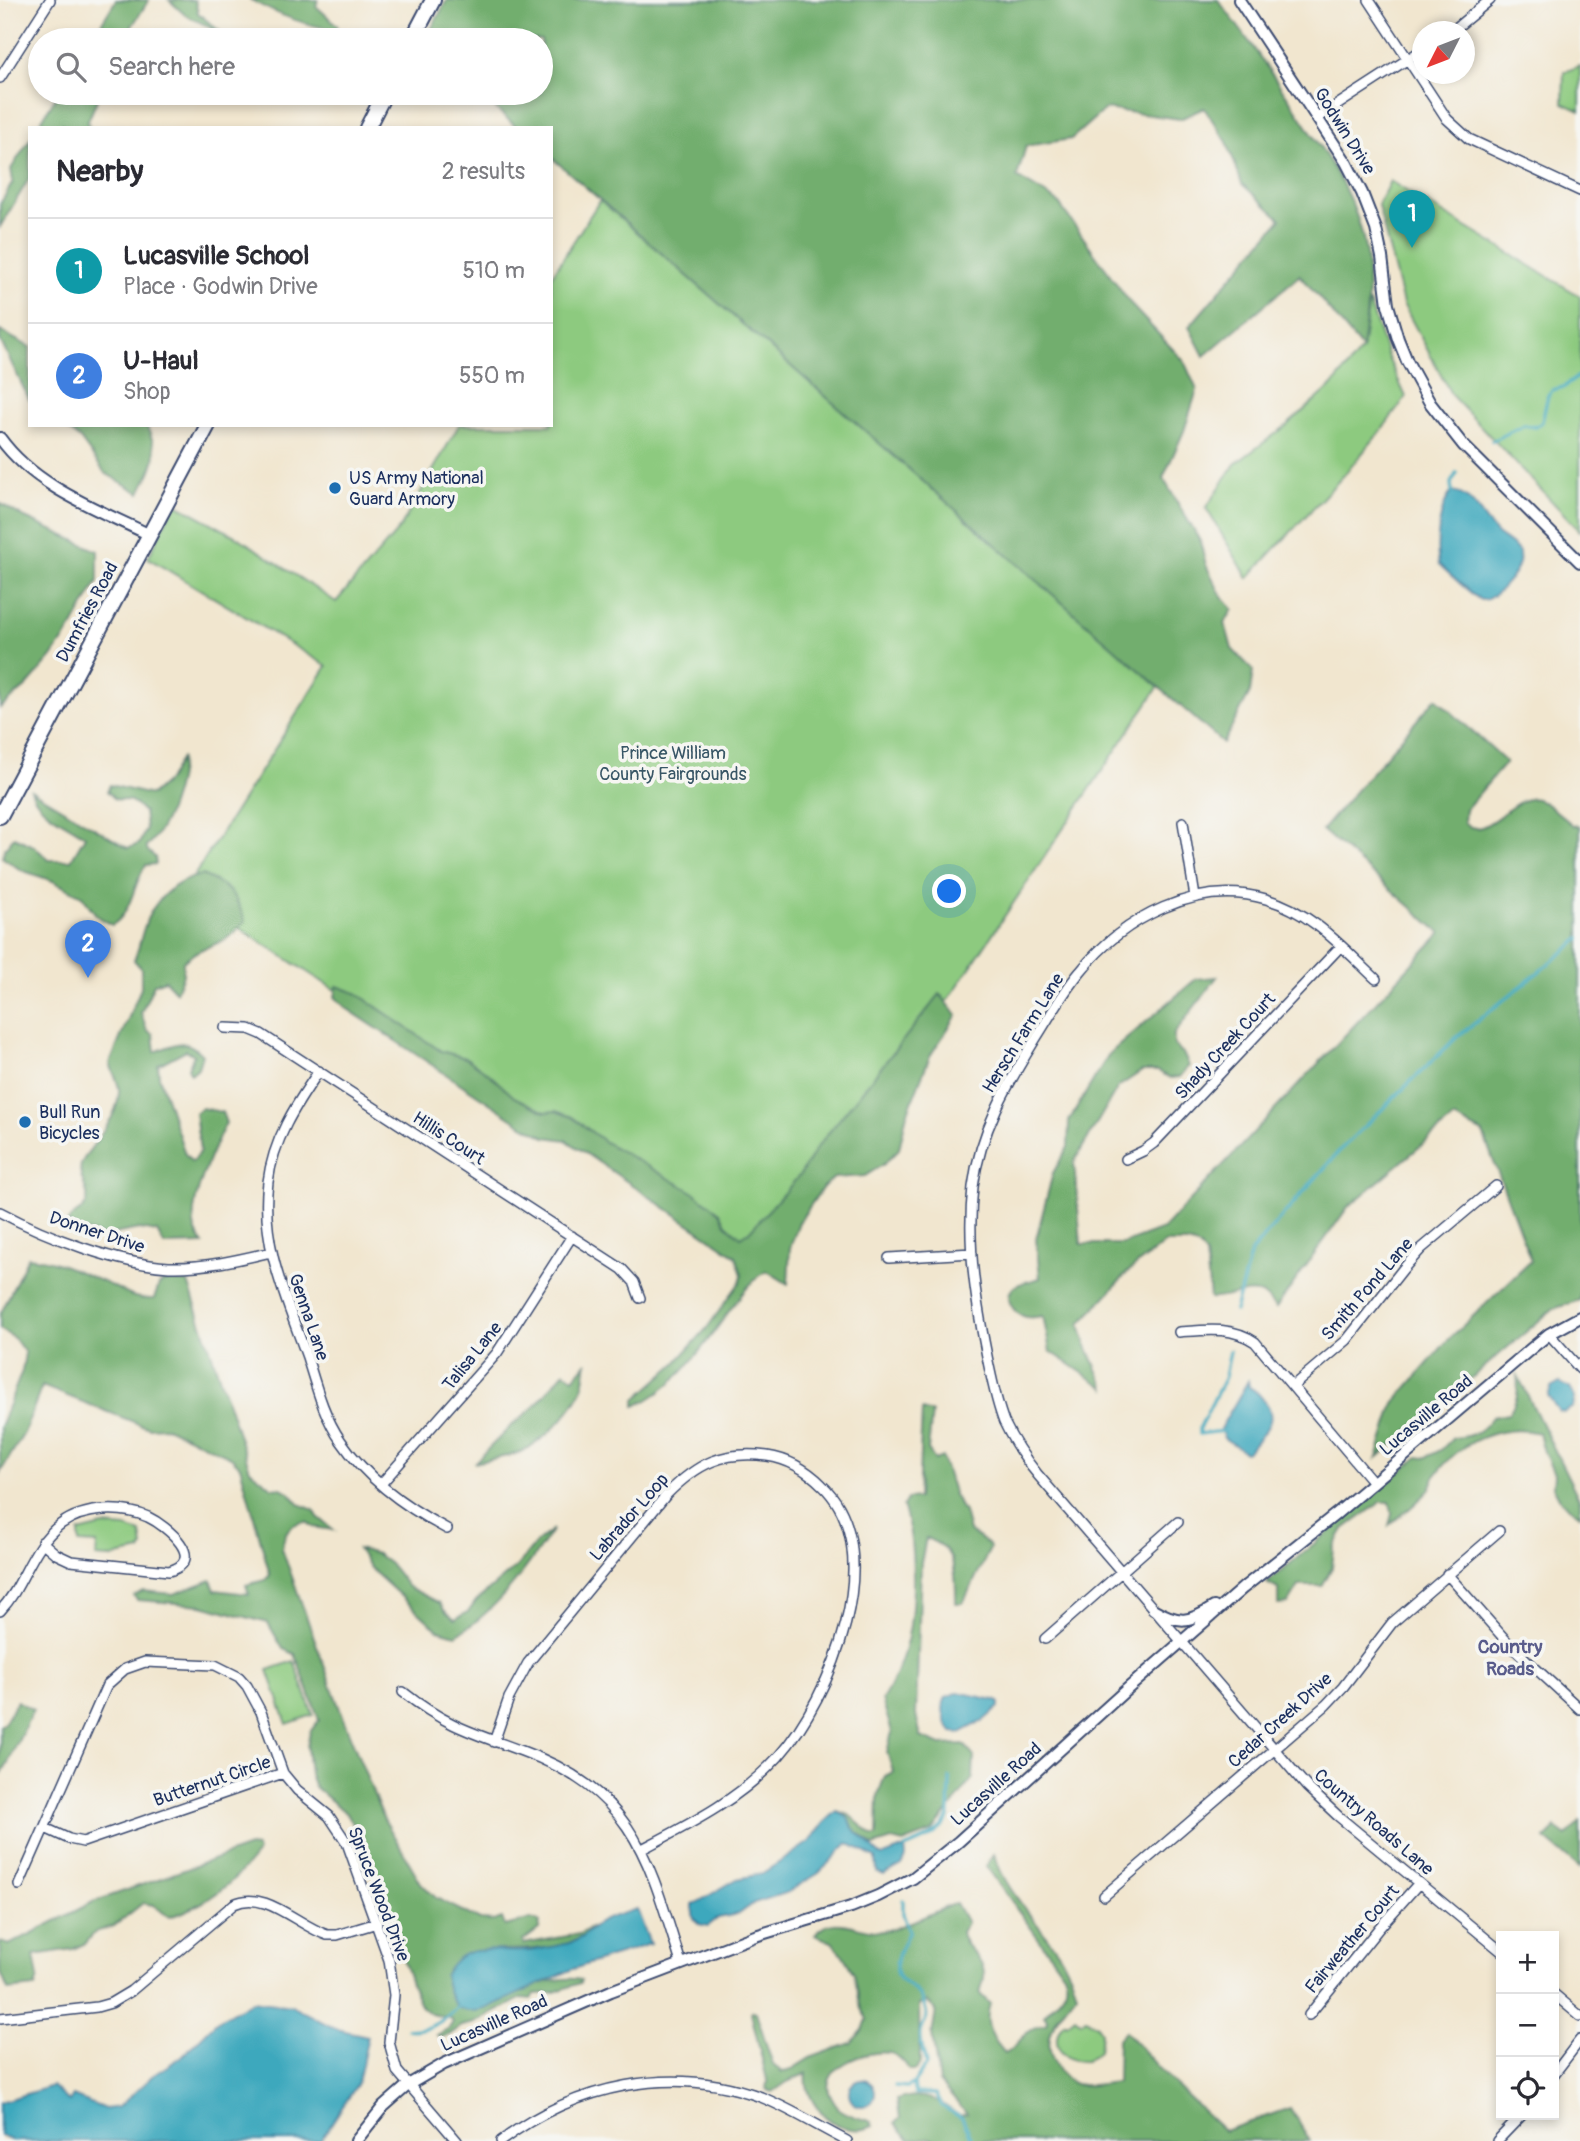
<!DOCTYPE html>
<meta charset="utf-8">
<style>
:root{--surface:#fff;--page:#f2f2f3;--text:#2b2b33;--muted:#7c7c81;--line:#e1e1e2;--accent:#111827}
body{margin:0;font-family:Pangolin,sans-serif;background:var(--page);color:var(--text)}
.controls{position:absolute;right:21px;bottom:21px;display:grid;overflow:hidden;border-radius:0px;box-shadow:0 4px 10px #0003}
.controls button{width:63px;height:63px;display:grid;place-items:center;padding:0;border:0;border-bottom:2px solid var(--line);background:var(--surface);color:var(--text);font:35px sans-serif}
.compass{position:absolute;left:1412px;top:21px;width:63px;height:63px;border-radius:50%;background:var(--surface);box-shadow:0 4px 10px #0003;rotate:228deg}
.you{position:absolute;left:950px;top:892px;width:24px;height:24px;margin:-18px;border:5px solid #fff;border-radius:50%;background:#1a73e8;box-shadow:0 0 0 10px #1a73e833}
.badge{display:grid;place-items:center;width:46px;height:46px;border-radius:50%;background:var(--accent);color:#fff;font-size:23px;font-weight:700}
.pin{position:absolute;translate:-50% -58px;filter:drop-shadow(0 2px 4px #0008)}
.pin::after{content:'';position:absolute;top:37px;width:24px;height:21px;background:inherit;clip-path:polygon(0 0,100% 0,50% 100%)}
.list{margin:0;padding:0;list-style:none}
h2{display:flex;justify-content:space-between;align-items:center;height:91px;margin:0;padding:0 28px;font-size:30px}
h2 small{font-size:23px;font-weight:400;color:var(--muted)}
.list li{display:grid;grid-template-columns:46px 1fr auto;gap:21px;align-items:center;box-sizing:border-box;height:105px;padding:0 28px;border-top:2px solid var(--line)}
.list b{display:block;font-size:26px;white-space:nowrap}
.list p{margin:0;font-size:23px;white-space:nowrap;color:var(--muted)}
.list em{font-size:23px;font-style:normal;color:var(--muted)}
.icon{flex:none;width:38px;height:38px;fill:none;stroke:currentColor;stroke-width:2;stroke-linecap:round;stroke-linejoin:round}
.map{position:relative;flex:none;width:1580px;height:2141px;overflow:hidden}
.search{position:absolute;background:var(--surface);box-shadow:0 4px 10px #0003;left:28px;top:28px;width:525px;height:77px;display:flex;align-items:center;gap:18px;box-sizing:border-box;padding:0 24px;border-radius:38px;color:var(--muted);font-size:26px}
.panel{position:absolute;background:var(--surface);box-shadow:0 4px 10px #0003;left:28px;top:126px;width:525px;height:301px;border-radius:0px}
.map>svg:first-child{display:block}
.green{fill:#8dca7f;stroke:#547c6e;stroke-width:2}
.forest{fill:#72ae6e;stroke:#466e66;stroke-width:2}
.water{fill:#3da8bd;stroke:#2c6c8e;stroke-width:2}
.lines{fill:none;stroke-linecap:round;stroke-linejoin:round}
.stream{stroke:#3da8bd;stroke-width:3.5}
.minor-casing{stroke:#3b4a6f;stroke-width:12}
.tertiary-casing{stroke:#3b4a6f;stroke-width:14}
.primary-casing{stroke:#3b4a6f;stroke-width:18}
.minor{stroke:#fff;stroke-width:9}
.tertiary{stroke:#fff;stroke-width:10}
.primary{stroke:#fff;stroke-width:14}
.poi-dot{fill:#1f6fb2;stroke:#f6f6f2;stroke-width:2.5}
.labels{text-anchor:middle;stroke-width:7;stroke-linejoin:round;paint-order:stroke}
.street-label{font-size:18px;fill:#1b2f5e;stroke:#f6f6f2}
.poi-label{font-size:18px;fill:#1b2f5e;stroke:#f6f6f2;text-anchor:start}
.park-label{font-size:18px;fill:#385666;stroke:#f6f6f2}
.neighbourhood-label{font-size:19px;font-weight:bold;fill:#595c8b;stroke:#f6f6f2}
</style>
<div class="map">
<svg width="1580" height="2141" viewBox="0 0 1580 2141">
<rect width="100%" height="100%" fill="#f6f6f2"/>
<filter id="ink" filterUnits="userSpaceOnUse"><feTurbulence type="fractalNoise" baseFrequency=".0143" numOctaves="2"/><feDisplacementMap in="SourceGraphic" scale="14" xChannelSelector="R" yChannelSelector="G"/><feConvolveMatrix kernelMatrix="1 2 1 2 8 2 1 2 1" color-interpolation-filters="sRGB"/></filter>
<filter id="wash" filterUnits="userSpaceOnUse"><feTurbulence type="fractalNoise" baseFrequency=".00686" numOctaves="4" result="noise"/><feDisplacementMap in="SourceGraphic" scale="28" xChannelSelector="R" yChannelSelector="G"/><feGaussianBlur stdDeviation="1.57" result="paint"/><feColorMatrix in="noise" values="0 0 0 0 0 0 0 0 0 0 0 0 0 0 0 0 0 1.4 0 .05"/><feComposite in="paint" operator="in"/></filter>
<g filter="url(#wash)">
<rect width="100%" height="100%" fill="#f1e6cf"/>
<!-- green -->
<path class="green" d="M1580 66V111L1563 103 1564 72Z
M1390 181 1580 296V531L1452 396 1403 304 1378 205Z
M600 200 1159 686 767 1270 184 892 327 666 148 558 175 503 239 538 336 602 400 528 459 425H551V277Z
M1369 302 1388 358 1406 397 1381 431 1344 475 1248 578 1206 508 1235 464 1286 426 1333 385 1362 349Z
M103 1526 126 1528 141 1533 143 1547 141 1551 108 1558 96 1557 97 1544 79 1543V1532Z
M294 1661 313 1715 287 1724 268 1670Z
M1075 2017 1081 2022 1086 2019 1097 2025 1101 2033 1099 2051 1086 2061C1061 2063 1047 2040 1065 2022L1067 2024Z"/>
<!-- forest -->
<path class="forest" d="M116 0H149L123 40H91Z
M169 0H195L198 13 230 40H224L208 26 185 15Z
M251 0H318L316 6 337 25 338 30C308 26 277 15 251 0Z
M447 0H1218C1247 37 1273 75 1299 114 1327 157 1359 201 1366 253 1370 286 1367 316 1362 349L1300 275 1204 356 1189 327 1281 219 1242 184 1227 142 1204 108 1180 119 1105 109 1071 139 1026 146 1017 177 1057 201 1134 308 1184 361 1197 390 1184 431 1163 478 1200 541 1206 565 1221 595 1233 609 1225 623 1232 649 1253 670 1250 693 1223 743 551 157V128H518L478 93H541V40H425Z
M58 93H100L88 121 89 128H68L62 124 60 128H37Z
M30 139V177L0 227V204L13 182 11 169Z
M0 331 30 347V401L0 340Z
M62 425H146C162 457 154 463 140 493L105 473 80 439Z
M0 503 25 518 98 551V581L73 626 52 657 27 686 0 708Z
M1436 698 1506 762 1465 810 1464 822C1484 845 1512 793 1537 799 1546 801 1565 819 1573 825L1580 826V1300L1553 1309 1377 1458 1394 1403 1447 1341 1531 1261 1483 1133 1454 1118 1348 1207 1276 1308C1271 1304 1269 1299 1263 1295 1250 1287 1225 1300 1210 1298L1206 1255 1200 1247 1188 1243H1165L1129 1271 1080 1324 1084 1339 1105 1388 1050 1351 1043 1316C1038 1317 1031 1318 1026 1317 1014 1314 1002 1298 1014 1287 1020 1282 1032 1281 1040 1278L1036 1239 1053 1173 1068 1147 1069 1121 1109 1054 1196 979 1217 977 1174 1034V1045L1183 1053 1189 1066 1180 1077 1170 1078 1158 1071H1142L1118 1087 1074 1162 1081 1244H1123L1163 1229 1441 933 1322 830Z
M181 757C180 783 167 830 146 846L148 851 155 857 156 864 146 865C133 883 132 914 112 925L97 916 82 896 53 881 21 870 2 857 5 848 14 837 34 846 49 860H71L85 836C67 822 39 814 31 790L128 848 139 844 146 829 144 812 131 801 115 799 107 791 110 785 151 795 169 779Z
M202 875C229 886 236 894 245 921 222 951 204 941 183 962V975L176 992 165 980 154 984 141 1013 147 1030 153 1034 155 1052C176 1044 184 1036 202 1055L198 1068 191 1074 188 1068 194 1055 186 1050 158 1065 159 1076 185 1154 192 1162 200 1151 195 1113 202 1108 222 1112 226 1123C214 1146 187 1204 195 1229 197 1234 200 1240 203 1244L164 1245 157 1232 139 1229 104 1236 81 1230 67 1223C72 1213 82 1213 86 1204 92 1191 75 1176 82 1162 94 1141 120 1117 119 1089 118 1081 112 1071 110 1063L141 988V968L134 960C139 949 140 940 144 928 151 902 176 879 202 875Z
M337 986 356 993 441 1051 466 1058 489 1074 514 1097 545 1112 556 1111 572 1117 605 1142 693 1192 720 1212 726 1224 741 1237 749 1232 800 1175 817 1147 940 994 957 1015 930 1056 906 1117 899 1149 884 1164 865 1176 834 1178 823 1187 799 1222 790 1248 788 1284 767 1271C751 1280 741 1296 730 1310 704 1345 677 1389 635 1406V1400L676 1363 707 1328 740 1282 742 1275 736 1256 566 1140 545 1137 521 1124 346 1008 335 997Z
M28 1257C56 1259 86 1275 112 1286 129 1294 134 1300 154 1299L159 1285 164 1281 188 1282 250 1470 272 1487 281 1488 289 1492 299 1504 314 1510 318 1517 334 1530 313 1527 307 1522C289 1522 284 1533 282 1549L346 1726 383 1817 421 1883 436 1898 480 1920 494 1921 502 1918 505 1926 531 1919 540 1922 539 1929 523 1941V1944L579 1934 597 1924C565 1962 509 1943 467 1954L485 2009C514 1996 549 1973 581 1980L580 1983 552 1993 535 1994 531 1999 522 1998 475 2023 462 2026 449 2035 440 2037 437 2035 449 2028 453 2022 450 2018 431 2014 420 2005 411 1984 395 1933 359 1834 347 1814 315 1787 310 1775 307 1747 310 1732 319 1720 295 1654 283 1649 268 1623 202 1605 137 1600 134 1596 143 1591 174 1594 211 1580 215 1590 249 1594 246 1585 265 1580 270 1575 240 1466 231 1457 166 1427 149 1428 42 1386 24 1433 0 1473V1427L22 1371 25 1353 15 1339 0 1329V1315Z
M587 1362C585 1373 585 1384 580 1394 568 1416 544 1441 522 1451 511 1457 487 1459 474 1463L510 1427 533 1408 564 1372 574 1378Z
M1517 1374 1580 1501V1515L1561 1501 1553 1486 1554 1474 1544 1452 1539 1433C1500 1423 1459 1442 1436 1475 1430 1482 1435 1476 1432 1484 1430 1490 1423 1497 1418 1501 1409 1510 1399 1517 1389 1525L1392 1514 1390 1502H1381L1344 1529 1334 1548 1332 1568 1322 1586H1299L1288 1604 1278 1605V1589L1267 1583 1418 1457 1425 1458 1441 1450 1453 1438C1472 1437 1481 1432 1492 1417L1508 1414C1518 1400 1519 1391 1517 1374Z
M922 1410 932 1413 928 1450 935 1460 942 1457 954 1495 964 1512 969 1531 989 1545 990 1549 963 1603H956C956 1587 957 1562 945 1549 940 1544 932 1541 926 1538L921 1563 916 1715 921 1737 941 1745 964 1744 974 1757 973 1778 932 1832 903 1843 892 1840 873 1846 852 1827 848 1818 837 1811 849 1815 873 1836H877L878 1795 885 1776 893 1772 887 1752 892 1732 882 1700C908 1660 914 1618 913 1571 912 1547 911 1528 903 1507L907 1499 918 1498Z
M553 1529C528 1567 496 1612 456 1635L438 1630 370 1568 358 1549 377 1554 390 1564 408 1587 440 1603 444 1610 455 1619 469 1611 476 1601 517 1566 536 1543Z
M17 1701 33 1710 4 1771 0 1775V1726L4 1723Z
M1580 1822V1868L1545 1839 1556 1828 1567 1836Z
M249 1847 256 1848 258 1852C236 1881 205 1907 169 1917L153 1905 143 1903 114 1926 95 1932 86 1943 73 1949 34 1955 38 1978 35 1987 8 1990 0 1971V1942L9 1945 93 1902Z
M994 1854C1010 1907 1063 1939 1077 1993 1067 2004 1057 2016 1052 2030 1044 2048 1056 2074 1073 2083 1084 2088 1105 2083 1117 2082L1118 2039 1125 2031 1170 2080 1224 2131 1290 2108 1310 2141H937L929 2138 910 2140 895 2123 900 2118 897 2100C921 2090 941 2101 959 2116L967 2114 939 2082 932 2035 936 2010 927 2002 919 2005 920 2063 916 2070H909C905 2062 897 2054 889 2053 865 2049 816 2069 831 2097 834 2102 836 2107 841 2110 851 2117 861 2118 871 2122L873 2126C841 2141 802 2105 807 2073L787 2082 773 2092 766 2090 767 2080 751 2013 753 2011 756 2012 773 2065 782 2072 789 2071 810 2058 851 2043 863 2030 867 2019 861 2009 854 1974 841 1952 832 1942 815 1935C833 1910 865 1935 883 1931 902 1928 936 1911 956 1903L967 1923 961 1932C963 1949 986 1959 984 1977 984 1982 981 1989 980 1994L990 2004C983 2023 992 2039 1005 2053 1021 2045 1024 2027 1046 2024L1047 2019 1044 2015C1054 2002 1072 1992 1065 1975L986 1866Z"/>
<!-- water -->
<path class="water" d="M1452 492C1474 494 1483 521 1497 534 1504 540 1513 544 1519 552 1519 556 1520 559 1519 563 1516 574 1493 602 1481 600 1476 598 1443 569 1439 564 1435 546 1439 505 1452 492Z
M1248 1381 1249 1387C1255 1390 1258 1393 1262 1398 1282 1421 1263 1432 1248 1451L1245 1452 1224 1438 1220 1429Z
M1560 1383 1570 1388 1575 1398 1573 1407 1564 1412 1559 1411 1548 1396 1551 1388Z
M958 1692 994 1700 999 1702V1707L983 1721 960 1733 952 1732C944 1722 940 1708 946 1697Z
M837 1811 848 1818 852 1827 880 1855 884 1856 905 1848 906 1857 902 1865 884 1875 877 1872 876 1858 848 1843 819 1873 788 1892 754 1903 739 1914 718 1918 708 1926 699 1924 693 1917V1905L737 1879 761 1874 786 1858 809 1842 824 1823Z
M637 1909 650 1944 573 1969 485 2009C455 2017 451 2003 444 1976 463 1938 494 1954 526 1951 540 1950 556 1946 569 1943 581 1940 587 1932 596 1925 606 1917 625 1913 637 1909Z
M252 2001 292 2006 336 2029 368 2036 358 2083 320 2141H13L0 2136V2102L52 2086 69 2102 73 2096 105 2109 119 2107 152 2076 181 2057 216 2022Z
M849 2093a13 13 0 1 1 26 0a13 13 0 1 1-26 0Z"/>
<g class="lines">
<!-- stream -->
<path class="stream" d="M1492 441 1524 425 1536 427 1542 422 1548 395 1552 390 1564 387 1580 375
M1452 492 1451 483 1457 473
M1235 1311 1251 1252 1341 1149 1456 1038 1580 939
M1223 1431 1199 1434V1429L1225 1377 1230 1351
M905 1848C924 1840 939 1836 949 1816L950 1778
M903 1900V1914L909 1931C875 1997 917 1970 926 2011 928 2021 923 2023 921 2032 919 2042 925 2056 926 2065L914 2083 915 2093 936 2094 942 2106 962 2118 973 2141
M408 2029C428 2032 444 2021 457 2007
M895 2086 907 2087 913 2084"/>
</g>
</g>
<g filter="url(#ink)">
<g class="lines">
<defs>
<path id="minor" d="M1369 0 1447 119 1469 139 1580 191
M1451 32 1490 0
M0 78 50 0
M1317 118 1422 50
M1183 822 1195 897
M1376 979C1343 948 1312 912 1266 899 1197 879 1123 918 1080 972 1063 992 1050 1016 1036 1038 1007 1085 980 1131 973 1187 966 1247 977 1308 989 1366 993 1385 997 1404 1004 1422 1013 1441 1025 1459 1038 1475L1307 1787 1338 1816 1501 1951
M225 1028 249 1029 261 1034 622 1269 634 1282 640 1298
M319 1071C295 1106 273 1140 268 1182 260 1244 287 1301 307 1357 316 1386 324 1417 341 1441 367 1479 407 1508 447 1529
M1126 1159 1143 1151 1154 1143 1341 946
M0 1212C47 1237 117 1264 169 1267 203 1268 238 1260 271 1252
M889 1258 972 1253
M1179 1332C1206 1330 1231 1326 1255 1342L1373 1482
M1549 1334 1580 1369
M1294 1385 1347 1340 1403 1269 1421 1249 1496 1186
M381 1484 497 1353 572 1236
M1447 1574 1510 1645 1580 1709
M0 1611C25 1585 30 1547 61 1524 84 1507 122 1506 148 1517 167 1526 208 1560 169 1571L71 1561 56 1554 42 1542
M1045 1639 1178 1522
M403 1692C446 1726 473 1733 522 1751 635 1792 649 1861 681 1963
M494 1742 509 1698 528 1663 667 1494C697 1464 723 1450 767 1456 788 1459 807 1470 822 1485 891 1550 831 1698 778 1757 740 1799 692 1823 642 1849
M45 1828 69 1839 83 1842 283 1773
M19 1885 107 1685 125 1669 145 1662 215 1665 239 1677 247 1686 261 1712 283 1773 297 1790 329 1816 347 1843 389 1960 394 1995 389 2042 397 2071 457 2141
M1104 1896 1326 1705 1343 1687 1392 1623 1499 1531
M1554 1994 1580 2016
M1309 2015 1379 1928 1419 1883
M0 2018 97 2007 111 2003 131 1991 234 1904C265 1889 297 1925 327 1935H337L377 1923
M1554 2074 1580 2040
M501 2141C576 2085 671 2064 761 2097 791 2109 819 2127 847 2141
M1497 2141 1522 2115"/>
<path id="tertiary" d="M1239 0 1346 162 1362 193 1376 229 1382 257 1388 305 1398 339 1407 361 1430 403 1463 445 1580 562
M0 438C35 487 97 509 150 535
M1153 1609C1179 1624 1189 1623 1214 1607
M356 2141 383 2107 408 2085 444 2064 611 1991 755 1936 851 1907 878 1896 913 1878 958 1842 1125 1691 1243 1588 1336 1514 1533 1347 1549 1334 1580 1317"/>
<path id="primary" d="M412 40 433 0
M367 128 385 93
M0 816 208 425"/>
</defs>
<!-- minor casing -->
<use href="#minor" class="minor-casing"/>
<!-- tertiary casing -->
<use href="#tertiary" class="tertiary-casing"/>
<!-- primary casing -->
<use href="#primary" class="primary-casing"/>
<!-- minor -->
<use href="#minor" class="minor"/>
<!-- tertiary -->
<use href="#tertiary" class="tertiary"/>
<!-- primary -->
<use href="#primary" class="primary"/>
</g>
</g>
<!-- markers -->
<g class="poi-dot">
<circle cx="335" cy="488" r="7"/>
<circle cx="25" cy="1122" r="7"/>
</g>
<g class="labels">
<!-- street labels -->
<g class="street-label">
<text transform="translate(1345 131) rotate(58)" y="6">Godwin Drive</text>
<text transform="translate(87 612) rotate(-62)" y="6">Dumfries Road</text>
<text transform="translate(1023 1033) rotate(-58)" y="6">Hersch Farm Lane</text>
<text transform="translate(1225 1046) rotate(-47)" y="6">Shady Creek Court</text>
<text transform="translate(449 1138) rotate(33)" y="6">Hillis Court</text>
<text transform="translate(97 1232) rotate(18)" y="6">Donner Drive</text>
<text transform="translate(1367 1289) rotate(-49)" y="6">Smith Pond Lane</text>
<text transform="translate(309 1317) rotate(71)" y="6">Genna Lane</text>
<text transform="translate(472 1356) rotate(-51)" y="6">Talisa Lane</text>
<text transform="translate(1426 1415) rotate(-40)" y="6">Lucasville Road</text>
<text transform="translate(629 1517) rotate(-49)" y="6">Labrador Loop</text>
<text transform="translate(1280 1720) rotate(-42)" y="6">Cedar Creek Drive</text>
<text transform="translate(212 1781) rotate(-19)" y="6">Butternut Circle</text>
<text transform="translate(996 1784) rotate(-42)" y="6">Lucasville Road</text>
<text transform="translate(1374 1822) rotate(41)" y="6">Country Roads Lane</text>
<text transform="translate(379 1894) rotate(69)" y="6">Spruce Wood Drive</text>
<text transform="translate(1352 1939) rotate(-50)" y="6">Fairweather Court</text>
<text transform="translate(494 2023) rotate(-24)" y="6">Lucasville Road</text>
</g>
<!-- poi labels -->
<g class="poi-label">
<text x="349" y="484">US Army National<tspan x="349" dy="21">Guard Armory</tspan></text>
<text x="39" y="1118">Bull Run<tspan x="39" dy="21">Bicycles</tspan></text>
</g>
<!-- park labels -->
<g class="park-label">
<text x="673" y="759">Prince William<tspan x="673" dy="21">County Fairgrounds</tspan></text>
</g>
<!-- neighbourhood labels -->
<g class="neighbourhood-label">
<text x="1510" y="1653">Country<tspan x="1510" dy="22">Roads</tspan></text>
</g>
</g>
</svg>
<div class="controls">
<button>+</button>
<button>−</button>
<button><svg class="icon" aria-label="locate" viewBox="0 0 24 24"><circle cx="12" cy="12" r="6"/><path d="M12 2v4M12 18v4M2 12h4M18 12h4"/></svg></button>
</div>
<svg class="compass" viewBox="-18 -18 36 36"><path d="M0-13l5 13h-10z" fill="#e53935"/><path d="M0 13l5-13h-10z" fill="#7c7c81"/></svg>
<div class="you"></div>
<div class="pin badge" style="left:1412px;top:248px;background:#0f9aa8">1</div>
<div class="pin badge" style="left:88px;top:978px;background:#3f7fe0">2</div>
<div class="search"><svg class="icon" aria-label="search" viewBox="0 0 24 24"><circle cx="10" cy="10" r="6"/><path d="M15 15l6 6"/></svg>Search here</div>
<section class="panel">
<h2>Nearby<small>2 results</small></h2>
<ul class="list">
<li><span class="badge" style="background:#0f9aa8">1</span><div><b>Lucasville School</b><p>Place · Godwin Drive</p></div><em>510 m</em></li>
<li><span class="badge" style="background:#3f7fe0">2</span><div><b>U-Haul</b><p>Shop</p></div><em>550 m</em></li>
</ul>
</section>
</div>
